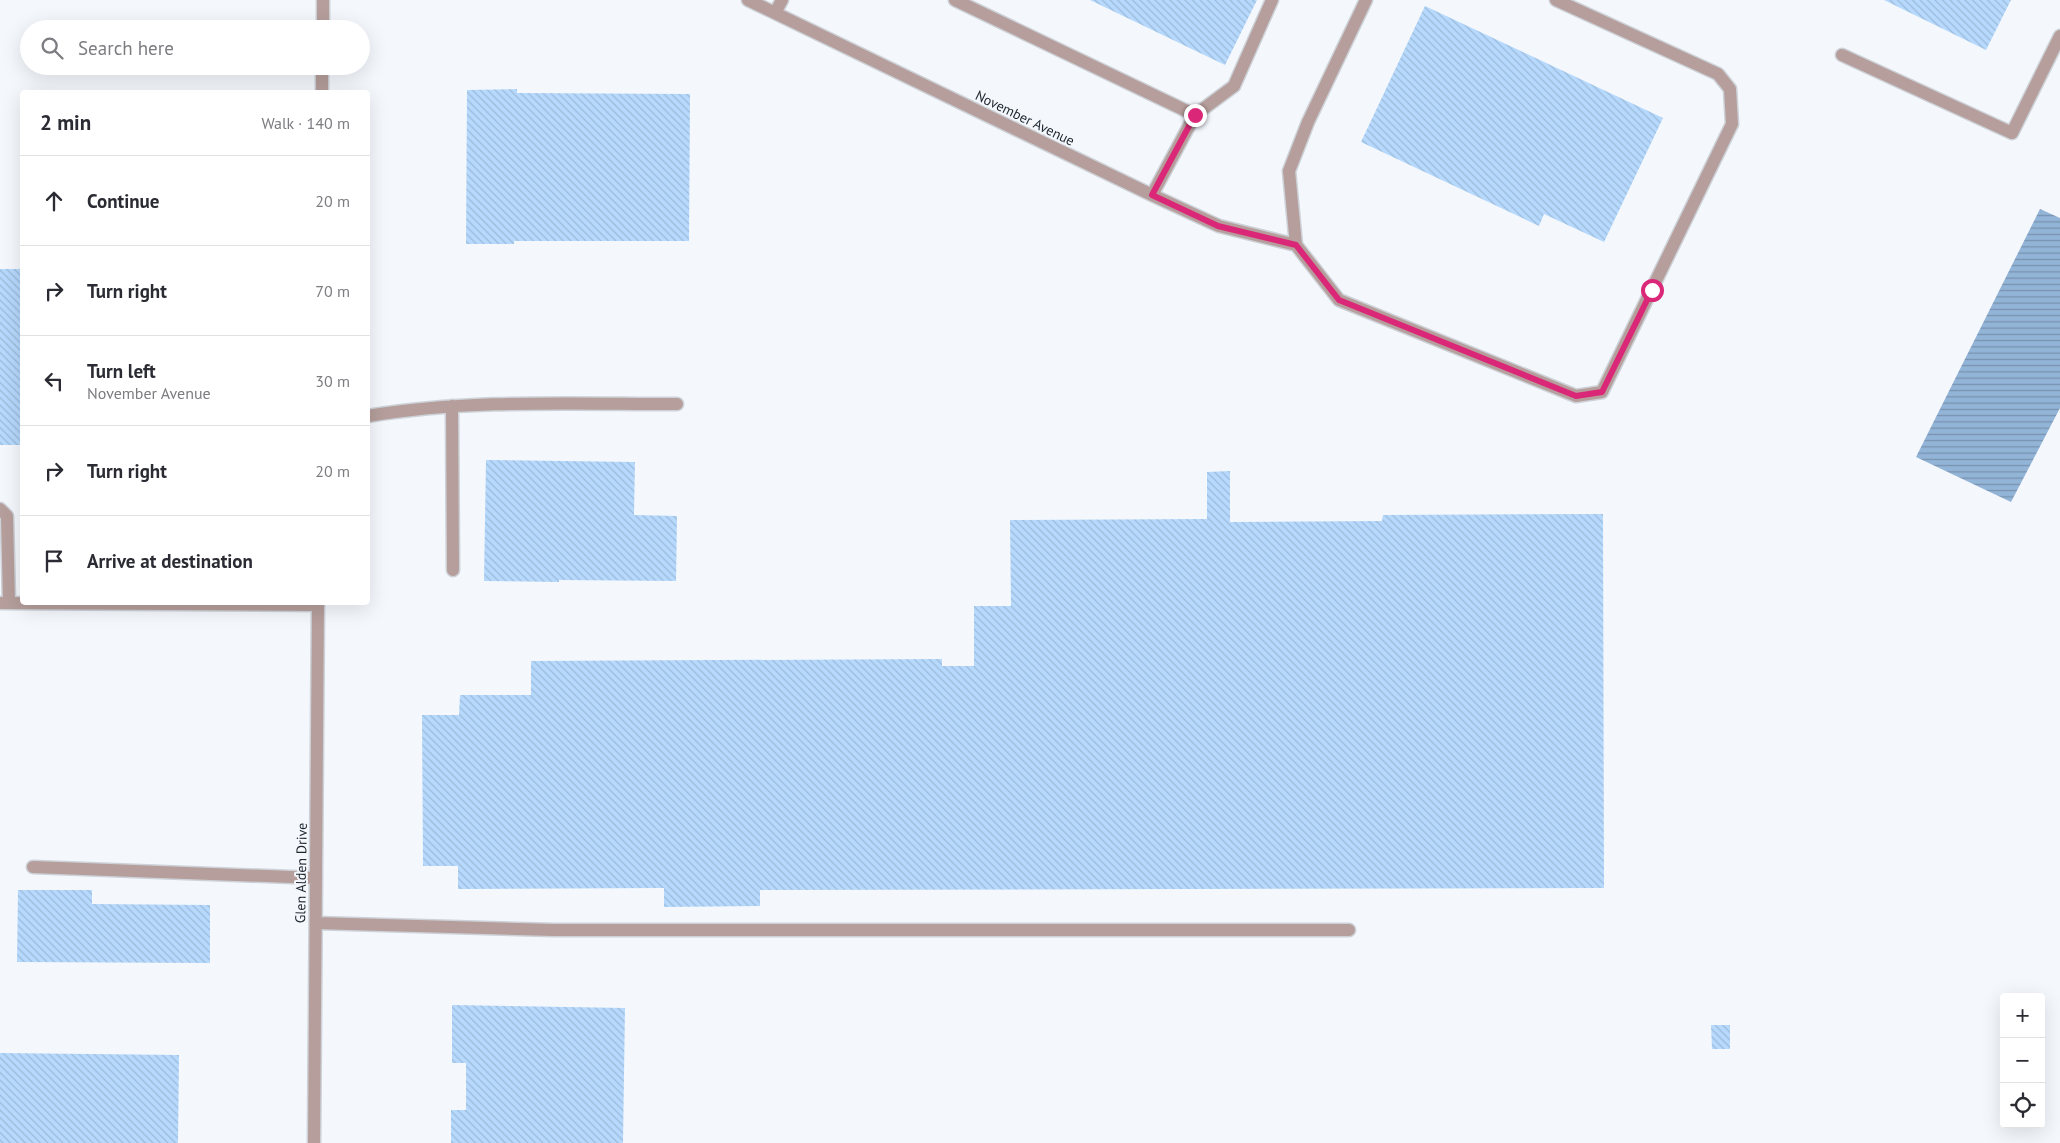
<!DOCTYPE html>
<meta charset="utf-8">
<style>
:root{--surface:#fff;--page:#f2f2f3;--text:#2b2b33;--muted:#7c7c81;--line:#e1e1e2}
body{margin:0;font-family:"PT Sans",sans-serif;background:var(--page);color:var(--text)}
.controls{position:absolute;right:15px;bottom:15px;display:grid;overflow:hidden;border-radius:5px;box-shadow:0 5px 20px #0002}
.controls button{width:45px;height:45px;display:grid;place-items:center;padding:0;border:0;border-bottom:1px solid var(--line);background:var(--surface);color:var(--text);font:25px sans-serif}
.stop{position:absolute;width:15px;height:15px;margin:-11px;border:4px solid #db2777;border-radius:50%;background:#fff}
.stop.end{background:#db2777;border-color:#fff;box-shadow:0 1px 5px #0008}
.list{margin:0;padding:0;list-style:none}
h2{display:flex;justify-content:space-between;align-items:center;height:65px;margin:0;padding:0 20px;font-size:21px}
h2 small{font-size:16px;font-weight:400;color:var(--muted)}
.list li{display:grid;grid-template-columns:32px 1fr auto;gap:15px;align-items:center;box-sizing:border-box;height:90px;padding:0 20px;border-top:1px solid var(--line)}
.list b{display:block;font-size:19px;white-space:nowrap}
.list p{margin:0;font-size:16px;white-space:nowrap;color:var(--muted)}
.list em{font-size:16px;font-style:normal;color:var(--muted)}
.icon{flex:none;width:28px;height:28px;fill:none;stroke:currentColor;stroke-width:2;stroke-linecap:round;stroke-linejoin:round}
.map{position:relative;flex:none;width:2060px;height:1143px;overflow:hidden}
.search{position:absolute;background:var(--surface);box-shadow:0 5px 20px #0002;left:20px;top:20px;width:350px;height:55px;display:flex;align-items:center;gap:12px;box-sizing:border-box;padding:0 18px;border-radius:28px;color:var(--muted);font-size:19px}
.panel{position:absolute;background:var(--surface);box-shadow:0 5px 20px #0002;left:20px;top:90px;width:350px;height:515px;border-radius:5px}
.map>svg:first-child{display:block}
.water{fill:url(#water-rules)}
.building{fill:url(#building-back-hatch)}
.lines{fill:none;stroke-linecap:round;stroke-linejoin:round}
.minor-casing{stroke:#cdd2d8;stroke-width:15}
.minor{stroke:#b59e9b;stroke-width:12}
.route{stroke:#db2777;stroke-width:6}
.labels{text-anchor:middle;stroke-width:4;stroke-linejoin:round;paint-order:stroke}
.street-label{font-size:14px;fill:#1d252d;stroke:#f4f8fd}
</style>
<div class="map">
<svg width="2060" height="1143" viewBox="0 0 2060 1143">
<defs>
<pattern id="water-rules" width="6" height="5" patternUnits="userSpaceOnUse" patternTransform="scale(1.25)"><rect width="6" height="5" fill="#92b4d7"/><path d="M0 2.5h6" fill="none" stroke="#7792af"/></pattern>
<pattern id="building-back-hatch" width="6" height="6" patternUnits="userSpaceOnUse" patternTransform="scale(1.25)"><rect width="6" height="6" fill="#b6d9fd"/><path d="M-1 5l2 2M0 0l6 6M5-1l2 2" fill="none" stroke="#9cbad9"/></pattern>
</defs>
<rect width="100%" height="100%" fill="#f4f8fd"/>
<!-- water -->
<path class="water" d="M2040 209 2060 218V408L2011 502 1916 457Z"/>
<!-- building -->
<path class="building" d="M1090 0H1257L1225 65Z
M1884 0H2011L1986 50Z
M1425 6 1663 118 1604 242 1544 214 1539 226 1361 142Z
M517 89V93L690 94 689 241H514V244H466L467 90Z
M0 269H22V445H0Z
M486 460 635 462 634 515 677 516 676 581 559 580V582L484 581Z
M1230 471V522L1382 521 1383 515 1603 514 1604 888 760 890V906L664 907V888L458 889V866H423L422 715H459L460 695H531V661L942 659V666H974V606H1011L1010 520 1207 519V472Z
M18 890H92V904L210 905V963L17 962Z
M452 1005 625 1008 623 1143H451V1110H466V1063H452Z
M1711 1025H1730V1049H1712Z
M0 1053 179 1055 178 1143H0Z"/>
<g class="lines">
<defs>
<path id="minor" d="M748 0 1152 195 1219 226 1296 245
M955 0 1195 115 1152 195
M1366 0 1308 122 1289 171 1296 245 1339 300 1576 396 1602 392 1732 124 1730 89 1718 74 1556 0
M775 13 782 0
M323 29V0
M1842 55 2012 133 2060 36
M322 92V66
M1195 115 1234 86 1272 0
M452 406 453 570
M368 416C470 399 574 404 677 404
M0 509 7 516 9 603
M0 603 318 605
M33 867 316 878
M316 923 554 930H1349
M314 1143 318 602"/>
</defs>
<!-- minor casing -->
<use href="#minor" class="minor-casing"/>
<!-- minor -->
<use href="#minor" class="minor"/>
</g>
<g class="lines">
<!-- route -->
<path class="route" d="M1195 115 1152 195 1218 226 1296 245 1339 300 1576 396 1602 392 1652 290"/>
</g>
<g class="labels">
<!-- street labels -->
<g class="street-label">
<text transform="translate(1025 118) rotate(26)" y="5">November Avenue</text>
<text transform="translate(301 873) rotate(-89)" y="5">Glen Alden Drive</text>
</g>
</g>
</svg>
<div class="controls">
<button>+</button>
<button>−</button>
<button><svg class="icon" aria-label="locate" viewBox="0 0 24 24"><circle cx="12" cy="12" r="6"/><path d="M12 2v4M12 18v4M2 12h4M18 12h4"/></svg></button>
</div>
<div class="stop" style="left:1652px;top:290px"></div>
<div class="stop end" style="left:1195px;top:115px"></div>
<div class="search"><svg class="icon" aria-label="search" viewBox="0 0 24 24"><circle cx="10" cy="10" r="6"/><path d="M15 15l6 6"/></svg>Search here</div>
<section class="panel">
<h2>2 min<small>Walk · 140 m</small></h2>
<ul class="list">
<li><svg class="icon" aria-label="ahead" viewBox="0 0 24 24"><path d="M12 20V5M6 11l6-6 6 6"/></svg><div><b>Continue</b></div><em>20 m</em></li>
<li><svg class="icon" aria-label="right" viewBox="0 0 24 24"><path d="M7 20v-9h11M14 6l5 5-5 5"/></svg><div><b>Turn right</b></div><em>70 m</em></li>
<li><svg class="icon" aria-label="left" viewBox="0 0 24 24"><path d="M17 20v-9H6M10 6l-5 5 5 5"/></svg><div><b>Turn left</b><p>November Avenue</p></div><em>30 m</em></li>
<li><svg class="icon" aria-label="right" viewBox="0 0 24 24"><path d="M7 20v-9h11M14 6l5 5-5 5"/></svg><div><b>Turn right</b></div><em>20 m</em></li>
<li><svg class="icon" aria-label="arrive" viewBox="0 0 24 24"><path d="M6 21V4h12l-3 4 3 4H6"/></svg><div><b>Arrive at destination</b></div></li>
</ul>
</section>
</div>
